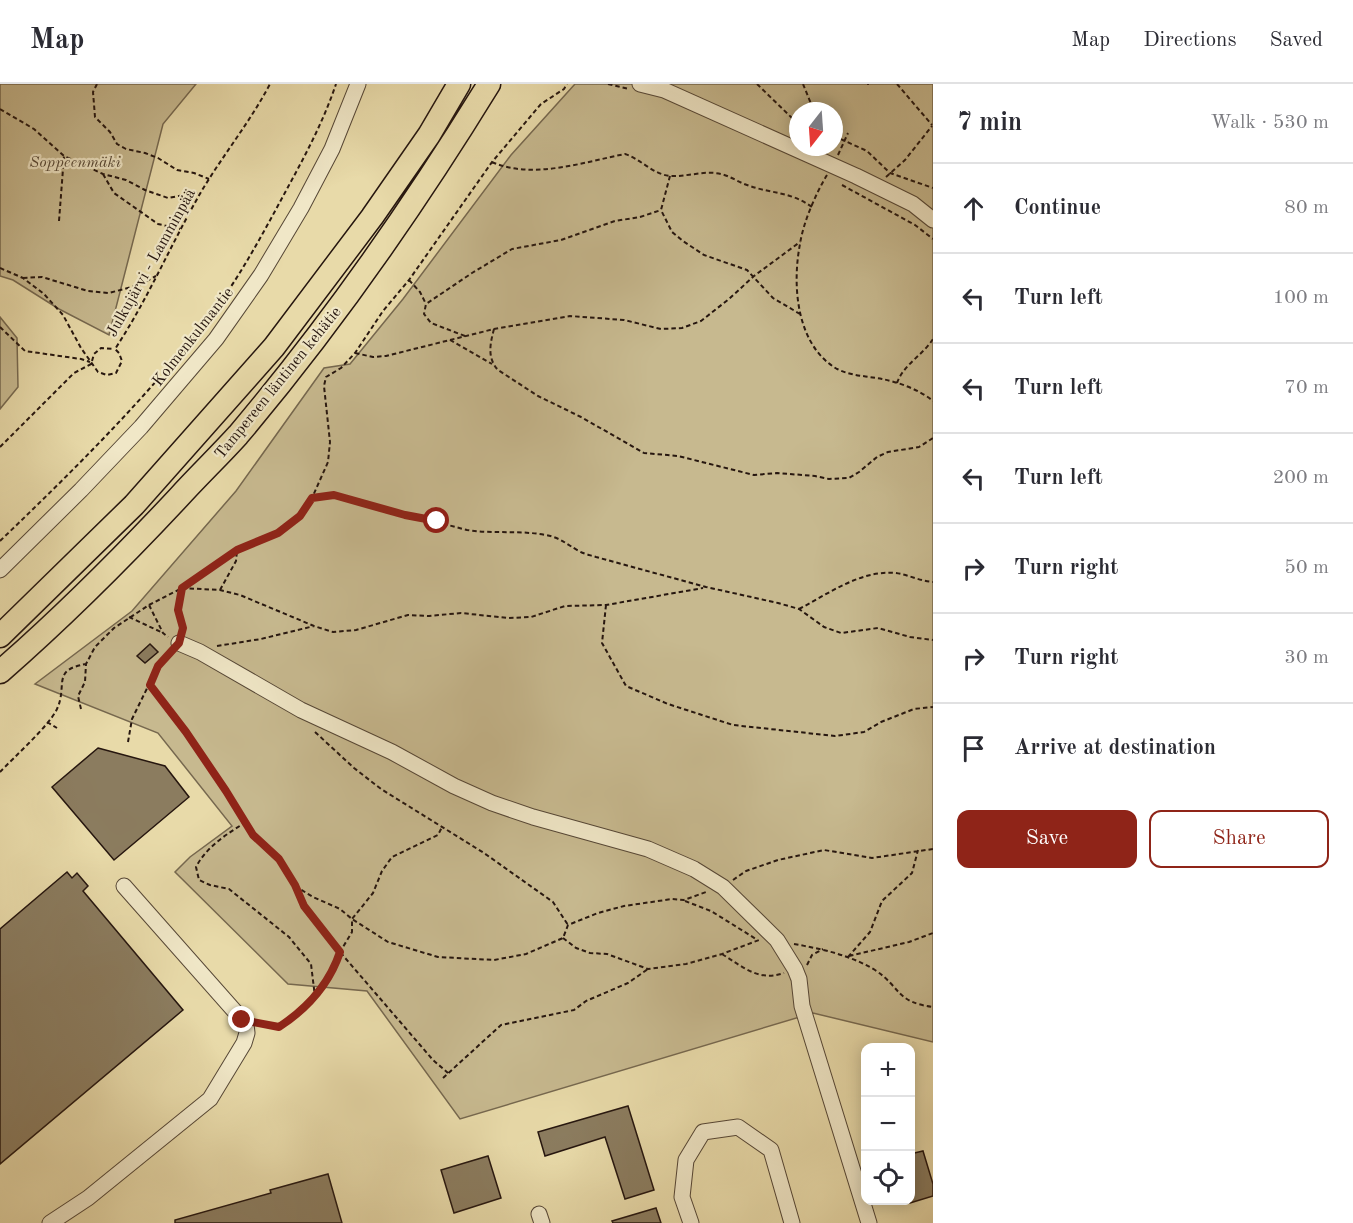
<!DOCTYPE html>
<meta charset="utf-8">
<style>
:root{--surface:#fff;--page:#f7f7f7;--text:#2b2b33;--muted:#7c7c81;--line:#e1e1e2;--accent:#8f2418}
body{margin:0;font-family:"Old Standard TT",serif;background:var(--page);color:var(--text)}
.controls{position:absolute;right:18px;bottom:18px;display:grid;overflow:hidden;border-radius:12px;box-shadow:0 3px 15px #0003}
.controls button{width:54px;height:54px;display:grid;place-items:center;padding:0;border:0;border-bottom:2px solid var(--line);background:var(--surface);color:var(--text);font:30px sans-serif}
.compass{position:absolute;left:789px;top:18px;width:54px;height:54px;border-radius:50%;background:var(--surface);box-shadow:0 3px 15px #0003;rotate:197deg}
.stop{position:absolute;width:18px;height:18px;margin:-14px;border:4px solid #8f2418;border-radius:50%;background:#fff}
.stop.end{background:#8f2418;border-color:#fff;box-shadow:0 2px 6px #0008}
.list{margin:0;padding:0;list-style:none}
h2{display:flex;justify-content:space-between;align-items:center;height:78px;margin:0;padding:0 24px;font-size:26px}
h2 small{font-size:20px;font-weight:400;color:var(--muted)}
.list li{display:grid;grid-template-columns:39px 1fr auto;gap:18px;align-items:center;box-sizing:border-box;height:90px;padding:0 24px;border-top:2px solid var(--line)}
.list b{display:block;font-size:22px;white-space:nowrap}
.list em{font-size:20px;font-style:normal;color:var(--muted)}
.actions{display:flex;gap:12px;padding:18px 24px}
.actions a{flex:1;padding:14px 0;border:2px solid var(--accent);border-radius:12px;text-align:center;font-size:21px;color:var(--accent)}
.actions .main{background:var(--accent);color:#fff}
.icon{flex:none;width:33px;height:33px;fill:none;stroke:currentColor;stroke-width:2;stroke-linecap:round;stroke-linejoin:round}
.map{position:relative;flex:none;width:933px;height:1139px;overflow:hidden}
header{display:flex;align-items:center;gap:36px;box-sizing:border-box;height:84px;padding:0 30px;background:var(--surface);border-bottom:2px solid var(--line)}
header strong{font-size:28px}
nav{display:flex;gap:33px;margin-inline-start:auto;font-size:21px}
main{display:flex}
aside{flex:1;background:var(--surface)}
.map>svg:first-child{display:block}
.green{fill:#c7b98f;stroke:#76684f;stroke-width:1.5;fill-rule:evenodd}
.building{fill:#8b7c5f;stroke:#26160f;stroke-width:1.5}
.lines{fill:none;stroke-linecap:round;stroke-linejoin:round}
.minor-casing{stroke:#564736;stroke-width:17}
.highway-casing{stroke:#26160f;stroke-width:25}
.path{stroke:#26160f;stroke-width:2;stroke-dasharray:4.5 3;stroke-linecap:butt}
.minor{stroke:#f0e7c7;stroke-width:15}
.highway{stroke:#e8daa9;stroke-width:22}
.route{stroke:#8f2418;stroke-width:8}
.labels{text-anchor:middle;stroke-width:4.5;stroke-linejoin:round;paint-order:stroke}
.park-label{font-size:16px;font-style:italic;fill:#564735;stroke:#f0e7c7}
.street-label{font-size:16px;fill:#26160f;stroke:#f0e7c7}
</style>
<header>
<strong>Map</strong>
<nav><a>Map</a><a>Directions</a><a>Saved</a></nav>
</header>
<main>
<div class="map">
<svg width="933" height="1139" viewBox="0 0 933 1139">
<rect width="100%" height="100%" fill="#e8daa9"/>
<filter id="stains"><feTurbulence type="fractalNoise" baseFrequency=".00333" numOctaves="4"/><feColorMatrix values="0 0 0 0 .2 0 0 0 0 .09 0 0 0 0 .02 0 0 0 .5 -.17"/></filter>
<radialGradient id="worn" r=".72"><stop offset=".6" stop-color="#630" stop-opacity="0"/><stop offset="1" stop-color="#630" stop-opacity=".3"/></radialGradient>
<!-- green -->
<path class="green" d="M0 0H196L163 40 109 251 59 225 13 196 0 192Z
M575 0H933V958L813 929 460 1035 367 907 288 900 175 788 190 773 232 742 158 649 35 600 132 527 236 407 324 284 350 280 403 215 511 71ZM798 27H834V63H798Z
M0 233 17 254 18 303 0 325Z"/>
<!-- building -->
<path class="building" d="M150 560 158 568 145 579 137 572Z
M98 664 165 682 189 713 114 776 52 703Z
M67 788 72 794 77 789 88 802 83 807 183 926 0 1080V845Z
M628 1022 654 1106 625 1115 605 1053 545 1072 538 1048Z
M923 1067 933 1100V1112L910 1119V1070Z
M488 1072 501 1114 454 1129 441 1086Z
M328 1090 342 1139H175V1136L271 1109 270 1106Z
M656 1124 661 1139H613L612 1137Z"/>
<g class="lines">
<defs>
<path id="minor" d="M640 0 664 6 856 92 913 120 933 136
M0 486 81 406 141 343 216 255 261 191 301 124 332 65 358 0
M179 559 200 568 301 626 392 668 454 702 492 719 533 733 648 765 694 785 723 803 777 856 795 885 799 895 802 922 869 1139
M539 1130 542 1139
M50 1139 88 1114 210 1015 244 959 247 949 246 940 124 802
M691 1139 682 1113 686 1076 703 1048 738 1043 771 1066 792 1139"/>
<path id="highway" d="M0 552 134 421 274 263 372 133 429 51 459 0
M0 588C63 533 122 474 179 413 198 392 219 372 238 351 331 241 414 122 489 0"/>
</defs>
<!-- minor casing -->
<use href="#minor" class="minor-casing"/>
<!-- highway casing -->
<use href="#highway" class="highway-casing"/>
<!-- path -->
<path class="path" d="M97 0 93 8 95 33 110 48 117 60 126 65 145 69 158 74 177 86 194 89 209 95
M608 0 629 5
M757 0 793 35 798 37
M803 0 814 27
M868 0V1
M897 0 932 41
M0 25 34 45 64 72 103 90 126 96 145 106 168 114 200 108
M793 35 794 51
M834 52 867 67 890 89 933 104
M838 71 848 49
M492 78C532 96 584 78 625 70 641 75 652 90 670 92 687 93 705 86 721 90 730 92 738 98 747 101 771 110 790 107 812 123
M103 90 114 109 158 140 180 145
M827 91C816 109 803 139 800 160 792 201 796 261 837 285 851 292 867 292 882 295 898 298 920 306 933 317
M670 92 661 126 672 148 683 157 704 171 747 186 773 214 800 230
M886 93 905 76 932 42
M842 101 915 141 933 155
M59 137 64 72
M0 184 23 194 44 210 63 231 81 264 98 288 107 291 116 289 122 277 119 269 115 265C148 215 171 160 201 108 223 71 250 38 270 0
M23 194 42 193 88 207 109 209 139 201 156 192
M409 196 420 208 426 220
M0 243 25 267 81 275 90 278
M494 245C490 260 487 274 498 286L538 312 581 333 644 369 678 372 754 391 777 389 815 392 829 395 849 394 859 388 877 373 888 368 919 363 933 354
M465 252 431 239 424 230 426 220 472 189 512 165 561 156 615 137 640 133 661 126
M450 256 492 280
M355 269 373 273 386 272 494 245 570 232 624 236 661 245 682 244 701 237 729 215 754 192 800 158
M92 277 94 270 101 264 114 265
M897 299C903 281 923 271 933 255
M0 363 74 289 93 279
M312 414 334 411 467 446C493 450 519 446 546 451 561 454 566 460 579 467 584 470 590 471 596 473L706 503 778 519 799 525 824 543 841 549 878 544 910 553 933 556
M0 457C79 381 159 302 224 213 248 178 268 140 288 103 306 70 324 36 336 0
M182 504 220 506 240 511 314 542 333 548 356 546 408 531 429 532 461 529 508 534 531 533 565 522 606 521 703 504
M220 506 236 477 237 466
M149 521 163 549 168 553
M606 521 602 559 626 602 668 620 733 641 835 652 864 648 881 638 914 625 933 623
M799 525C830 509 860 486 896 489 909 491 920 497 933 498
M129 533 161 548
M182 548 183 544 178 526 182 504
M217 562 261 555 314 542
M150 601 186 648 227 707 253 751 279 775 295 802 304 822 340 868 433 976 448 989
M81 625 78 612 85 598 86 580 95 563 114 544 149 521 182 504 237 466 278 449 300 432 312 414 328 378 330 358 324 302 326 293 341 284 355 269 383 227 409 196 492 78 541 20 564 5 567 0
M47 638 57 644
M315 648 354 684 381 705 484 769 553 818 568 841
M128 658 132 635 158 582 171 569
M0 688C14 673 49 642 57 625 68 601 51 586 86 580
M246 738C227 750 207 762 196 783L199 796 210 801 229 805 289 853 311 880 315 913
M733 796 746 787 778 776 824 766 872 774 933 765
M295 802 313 813 340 825 352 835 388 858 438 873 494 876 526 870 563 854 568 841 598 829 624 822 672 815 684 816 706 808
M685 817 711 827 756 855
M563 854 576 864 590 869 607 870 648 885 686 880 722 870 759 856
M794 860C822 865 850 871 875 886 901 903 895 918 933 923
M722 870C743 883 759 898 784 889
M849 872 909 858 933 849
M848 873 870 848 882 817 912 789 918 766
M807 881 812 871 823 865
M258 938 279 943 305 925 315 914 335 883 340 868 352 848V835L373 809 382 787 392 773 438 751 442 743
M443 994 501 941 574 926 586 917 628 899 648 885"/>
<!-- minor -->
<use href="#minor" class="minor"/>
<!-- highway -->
<use href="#highway" class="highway"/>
</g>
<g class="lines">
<!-- route -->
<path class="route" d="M242 936 279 943C308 924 329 901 340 868L304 822 295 801 279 775 253 751 226 707 186 648 150 601 158 582 179 559 183 544 178 526 182 504 237 466 278 449 300 432 312 414 334 411 405 431 437 437"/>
</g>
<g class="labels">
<!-- park labels -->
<g class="park-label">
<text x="75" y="83">Soppeenmäki</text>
</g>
<!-- street labels -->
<g class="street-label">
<text transform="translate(150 178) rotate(-61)" y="6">Julkujärvi - Lamminpää</text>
<text transform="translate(192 252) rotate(-52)" y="6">Kolmenkulmantie</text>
<text transform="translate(277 298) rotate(-51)" y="6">Tampereen läntinen kehätie</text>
</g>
</g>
<rect width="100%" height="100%" filter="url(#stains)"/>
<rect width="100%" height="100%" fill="url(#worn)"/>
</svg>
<div class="controls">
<button>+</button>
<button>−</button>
<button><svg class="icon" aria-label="locate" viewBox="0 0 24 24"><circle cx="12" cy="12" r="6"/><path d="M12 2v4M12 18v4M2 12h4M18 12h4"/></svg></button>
</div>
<svg class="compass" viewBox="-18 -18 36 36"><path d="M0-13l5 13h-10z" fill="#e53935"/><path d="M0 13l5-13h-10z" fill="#7c7c81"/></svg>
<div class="stop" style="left:437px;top:437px"></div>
<div class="stop end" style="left:242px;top:936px"></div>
</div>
<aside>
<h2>7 min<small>Walk · 530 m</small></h2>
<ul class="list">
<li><svg class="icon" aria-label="ahead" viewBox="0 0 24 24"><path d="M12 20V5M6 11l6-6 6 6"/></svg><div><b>Continue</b></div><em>80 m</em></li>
<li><svg class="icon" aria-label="left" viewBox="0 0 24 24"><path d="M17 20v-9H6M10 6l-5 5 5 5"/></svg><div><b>Turn left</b></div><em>100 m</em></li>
<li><svg class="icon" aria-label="left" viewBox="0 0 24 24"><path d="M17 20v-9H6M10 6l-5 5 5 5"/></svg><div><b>Turn left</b></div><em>70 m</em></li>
<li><svg class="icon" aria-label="left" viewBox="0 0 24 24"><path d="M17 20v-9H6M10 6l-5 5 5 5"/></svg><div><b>Turn left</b></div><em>200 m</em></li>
<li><svg class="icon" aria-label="right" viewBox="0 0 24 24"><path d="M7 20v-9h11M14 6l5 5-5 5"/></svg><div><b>Turn right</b></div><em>50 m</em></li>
<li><svg class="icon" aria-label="right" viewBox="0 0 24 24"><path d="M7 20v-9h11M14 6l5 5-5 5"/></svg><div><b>Turn right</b></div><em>30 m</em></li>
<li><svg class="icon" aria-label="arrive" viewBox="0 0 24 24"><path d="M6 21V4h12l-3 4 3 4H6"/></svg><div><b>Arrive at destination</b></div></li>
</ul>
<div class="actions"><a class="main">Save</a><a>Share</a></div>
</aside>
</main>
